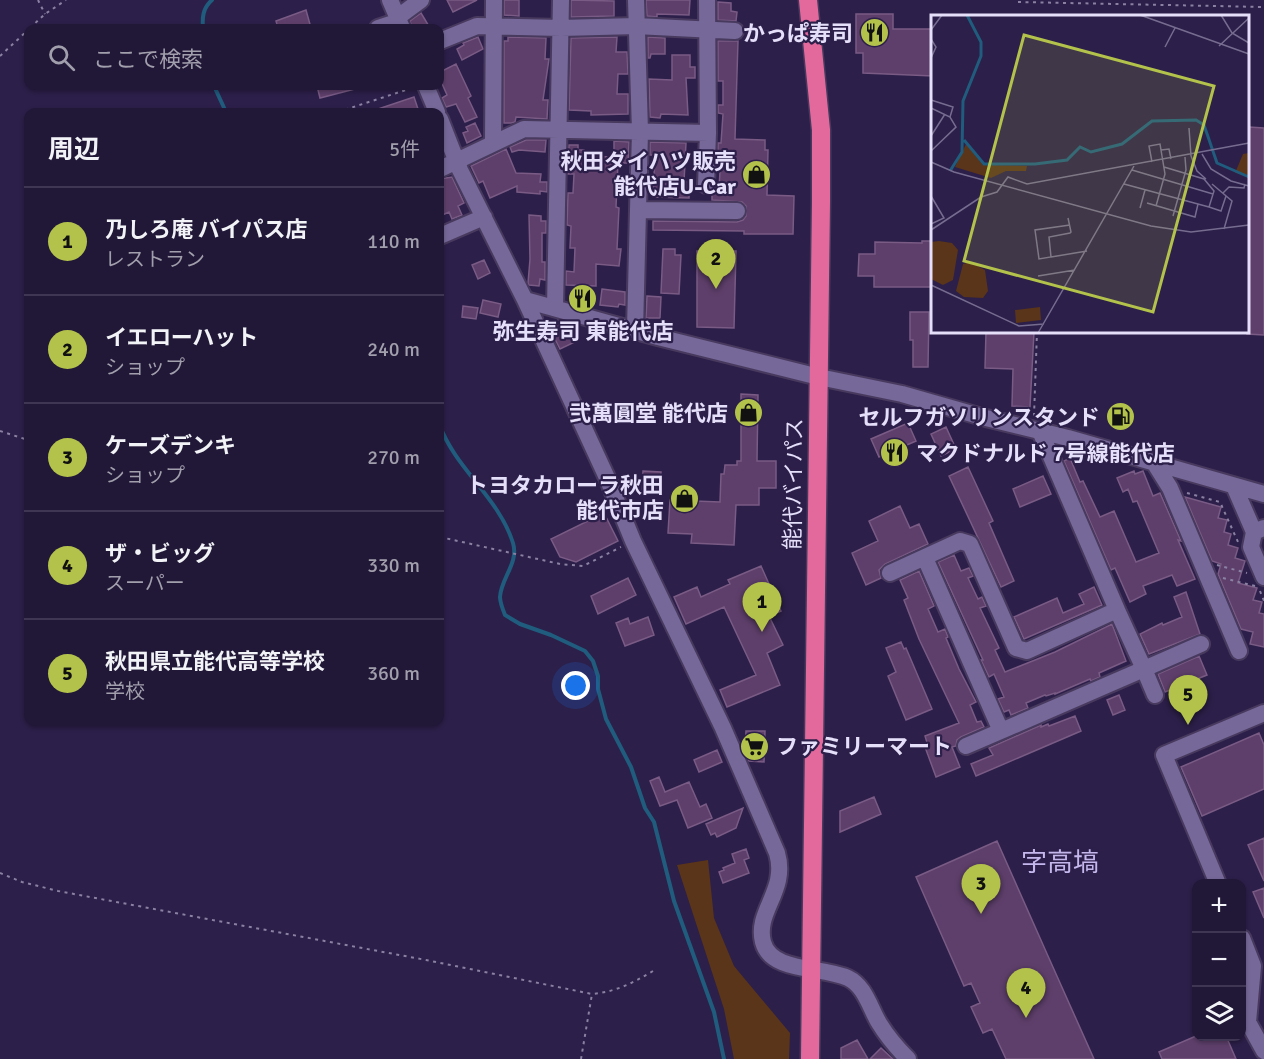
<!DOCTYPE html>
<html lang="ja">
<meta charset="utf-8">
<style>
:root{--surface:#211737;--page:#29203f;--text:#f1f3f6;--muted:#a29fad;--line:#3e3652;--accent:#b3c24b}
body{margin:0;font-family:Signika,"Noto Sans JP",sans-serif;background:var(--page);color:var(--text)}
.controls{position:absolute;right:18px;bottom:18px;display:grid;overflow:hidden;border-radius:12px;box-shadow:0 2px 4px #0004}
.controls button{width:54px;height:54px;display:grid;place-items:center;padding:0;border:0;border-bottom:2px solid var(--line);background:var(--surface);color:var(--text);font:30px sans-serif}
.you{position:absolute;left:576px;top:686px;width:21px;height:21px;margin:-15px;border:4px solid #fff;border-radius:50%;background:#1a73e8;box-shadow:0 0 0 9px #1a73e833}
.badge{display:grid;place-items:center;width:39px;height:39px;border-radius:50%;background:var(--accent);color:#111;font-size:20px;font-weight:700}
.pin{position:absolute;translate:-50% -50px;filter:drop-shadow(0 2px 3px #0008)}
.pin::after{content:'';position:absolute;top:32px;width:21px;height:18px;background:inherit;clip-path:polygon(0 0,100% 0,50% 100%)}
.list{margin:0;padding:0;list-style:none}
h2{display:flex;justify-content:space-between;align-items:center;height:78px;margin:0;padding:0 24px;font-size:26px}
h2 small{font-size:20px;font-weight:400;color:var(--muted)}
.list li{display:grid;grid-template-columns:39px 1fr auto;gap:18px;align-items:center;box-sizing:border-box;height:108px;padding:0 24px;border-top:2px solid var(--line)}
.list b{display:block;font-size:22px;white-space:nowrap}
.list p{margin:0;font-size:20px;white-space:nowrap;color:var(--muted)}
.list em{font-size:20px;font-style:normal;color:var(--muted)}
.icon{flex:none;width:33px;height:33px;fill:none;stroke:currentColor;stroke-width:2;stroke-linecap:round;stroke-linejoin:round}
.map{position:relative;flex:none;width:1264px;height:1059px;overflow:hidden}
.search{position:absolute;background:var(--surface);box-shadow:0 2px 4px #0004;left:24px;top:24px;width:420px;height:66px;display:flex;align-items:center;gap:15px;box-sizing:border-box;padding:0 21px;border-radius:12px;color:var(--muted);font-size:22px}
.panel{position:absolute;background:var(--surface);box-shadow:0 2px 4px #0004;left:24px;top:108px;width:420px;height:618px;border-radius:12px}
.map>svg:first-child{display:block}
.green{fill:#5a3519}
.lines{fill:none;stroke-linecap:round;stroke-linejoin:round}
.stream{stroke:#205c7d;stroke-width:4}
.building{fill:#5e3f6b;stroke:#795b85;stroke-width:1.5}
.minor-casing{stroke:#483a5f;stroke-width:20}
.highway-casing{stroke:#483a5f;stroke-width:21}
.path{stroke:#8a81a3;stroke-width:2;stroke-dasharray:3 4.5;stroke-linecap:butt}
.minor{stroke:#766999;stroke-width:16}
.highway{stroke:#e3699c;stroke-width:18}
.labels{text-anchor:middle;stroke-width:4.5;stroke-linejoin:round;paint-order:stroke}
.poi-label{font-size:22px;font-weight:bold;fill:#e5dffa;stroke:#2c1f49;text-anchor:end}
.street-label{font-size:22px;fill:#e5dffa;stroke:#2c1f49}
.quarter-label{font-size:26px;fill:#c4b7ec;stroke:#2c1f49}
.inset-river{fill:none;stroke:#205c7d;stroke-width:3}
.inset-road{fill:none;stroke:#766c90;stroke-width:1.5}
.view{fill:#b3c24b;fill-opacity:0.15;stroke:#b3c24b;stroke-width:3}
.inset-edge{fill:none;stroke:#e5dffa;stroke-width:3}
</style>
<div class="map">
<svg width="1264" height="1059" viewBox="0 0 1264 1059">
<rect width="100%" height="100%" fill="#2c1f49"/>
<!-- green -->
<path class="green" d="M708 860 714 918 734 966 790 1033 789 1059H734L724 1009 677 865Z"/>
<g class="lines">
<!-- stream -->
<path class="stream" d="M203 28C202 17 203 8 212 0
M214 86 226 112
M440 426C456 469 499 498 513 543 519 563 501 578 500 597 500 602 503 610 505 615L520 624 551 635 585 651 593 661 598 676V689L606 719 631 767 645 808 654 822 674 901 714 1012 724 1059"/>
</g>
<!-- building -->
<path class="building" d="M447 0H477L453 12Z
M504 0H519V16L504 15Z
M571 0 614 1V16L571 17Z
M646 0H690L689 15 657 14V17L647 16Z
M718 2 731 3V11L737 12 736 21 718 20Z
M306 10 311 28H278L276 21Z
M421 13 430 28H412L410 21Z
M856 14H893V29H933V76L863 73V53H856Z
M478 37 483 49 462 60 457 49 464 45 463 43Z
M508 37 546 38 545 59H549L543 100H548L547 119 516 117 515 122 511 123H504V41H508Z
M617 37 616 52H627L628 74H618L617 94H628V114L591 115V111L569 110 571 38Z
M648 37 665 38V54H651L650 58H648Z
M718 41H738L735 139 765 140V150H768L767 195 794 196 793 234H744V231L653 230V221L737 222 743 220 746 216V206L742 202 712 200V193L716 188H719L721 155H718V143H721L723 114 718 113V105H723V81H718Z
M672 55H690V67H695V78H686L688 115 661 114 660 118 650 117 649 79 672 80Z
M456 64 471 96 468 98 477 117 465 122 456 104 446 107 442 98 447 95 440 79V72Z
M317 86H354L355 89 320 98Z
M414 97 419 112H372V111Z
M475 123 481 136 467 143 463 133 468 131 466 127Z
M1249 127 1264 128V335L1247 334Z
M526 140H546L545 152 519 150 512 152 510 147Z
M614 141 629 142 628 163H618L616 207 619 208 617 249H621L619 266 596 264V286L566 285V271L574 272 575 248H570L571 226 567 225 568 193H573L574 174H568L569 145H578V150H584V156L614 157Z
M650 142 686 143 684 182H689V198L653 197 655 155H650Z
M506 149 516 173 541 174 540 182H547V192L540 191V194L517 192V186L490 198 483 181 479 183 471 166Z
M452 177 464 203 458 206 462 215 452 219 449 212 440 216V179Z
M529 215 541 216V221H546V233H542V262H545V280L540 279 539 286 529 285 528 283 530 259Z
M922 241H933V287H874V276H858L859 254H875V242L922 243Z
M663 249H675V255H681L679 294 661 293Z
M697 251H736L734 328 697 327Z
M484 260 490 273 478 279 472 265Z
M602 289 625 292V305L619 304 618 307 600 305Z
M647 296 661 297 660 318H646Z
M483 300 501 304 498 317 480 313Z
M463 306 478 308 476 319 462 317Z
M910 312H929L928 367H913V340H910Z
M558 320 569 323 577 341 560 349 548 325Z
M986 332H1034L1030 407 1012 406 1013 369 985 368Z
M741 394 758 395 757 461H776V488H759V505H736L734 545 691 543 692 534 668 533 670 500 720 502 721 474H724L725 465H737V461H741Z
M908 423 916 441 879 457 871 439Z
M946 427 956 449 941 456 931 434Z
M1070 458 1080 482 1083 481 1100 517 1114 511 1136 562 1159 553 1137 501 1133 502 1128 489 1123 492 1117 478 1134 471 1135 474 1143 471 1153 496 1160 493 1181 541 1178 540 1195 579 1177 586 1172 575 1143 586 1146 594 1130 602 1115 568 1111 570 1064 461Z
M968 467 993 521 989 523 1014 581 1001 587 949 476Z
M643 471 661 472 660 492 642 491Z
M1043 476 1051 494 1020 507 1013 489Z
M1185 497 1221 507 1218 518 1227 520 1224 532 1231 534 1228 545 1238 548 1235 558 1245 561 1238 583 1257 588 1253 600 1262 602 1259 613 1264 614V647L1250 644 1253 632 1241 629 1218 574 1221 564 1212 561Z
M900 506 910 528 919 524 928 544 885 564 879 570 881 578 866 585 852 553 878 541 869 521Z
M604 513 618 541 576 562 560 557 551 539Z
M954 555 961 571 969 568 973 576 968 578 978 599 982 597 986 606 980 608 999 648 995 650 1005 672 1055 652 1112 624 1126 661 1099 673 1100 677 1091 681 1090 679 1055 694V693L1046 696 1045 695 1026 703 1028 708 1011 715 1009 710 1004 712 998 699 1004 697 994 674 989 677 981 660H983L938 562Z
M761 566 781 611 769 616 783 645 767 653 780 685 727 707 720 690 756 675 724 607 686 624 674 597 697 587 701 597 730 584 728 580Z
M919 571 934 606 928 609 938 632 945 629 948 637 946 638 959 669 976 702 970 705 977 722 981 721 984 727 961 737 957 740 956 746 952 747 960 767 936 777 925 747 928 746 925 736 959 723 919 639 904 600 908 598 900 580Z
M628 578 636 595 598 614 591 596Z
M1094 587 1102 605 1024 639 1014 617 1057 598 1063 613 1084 604 1079 594Z
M1186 592 1200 634 1149 654 1140 634 1162 623 1163 625 1182 617 1174 597Z
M648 617 654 635 625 646 616 623 628 618 630 624Z
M901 642 904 649 906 648 932 709 906 720 888 676 896 672 886 648Z
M1199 656 1207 675 1165 692 1158 674Z
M1119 695 1125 710 1113 715 1107 700Z
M1075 716 1081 731 976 776 971 764 993 755 989 748 1041 725V727L1048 724 1049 726Z
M746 731H765L764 762 749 761 745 753Z
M1259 733 1264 745V789L1202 816 1181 767Z
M717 750 722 762 699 772 694 760Z
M659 777 665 792 689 782 700 807 706 804 712 818 688 828 677 800 660 806 650 781Z
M874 797 881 814 840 832V811Z
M743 808 736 828 717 837 715 833 711 835 706 824Z
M1264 838V881L1248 845Z
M997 841 1048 956 1094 1059H1006L992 1029 983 1033 971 1007 980 1003 971 983 964 986 916 877Z
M746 849 749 858 744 860 749 873 723 883 719 872 724 870 723 868 735 863 732 854Z
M1264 888V918L1253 892Z
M1196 1036H1226L1236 1059H1162L1159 1052Z
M857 1040 868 1059H841V1048Z
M881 1048 893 1059H870Z"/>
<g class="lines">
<defs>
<path id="minor" d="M390 0 402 28
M398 17 421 0
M378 28 399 21
M440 41 477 26 561 28 636 26 735 31
M426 86 437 112
M440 119 460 170 525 300 608 480 633 541 723 728 777 853C788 891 755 911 763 942 771 973 822 966 848 978 865 986 870 1008 879 1023 887 1036 897 1048 908 1059
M493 143 494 0
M440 169 524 129 708 133
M706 185 708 133 707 0
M638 210 737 211
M440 236 484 217
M525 300 658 337 819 377 902 394 986 418 1068 438 1264 494
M555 308 561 0
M635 330 640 131 636 0
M1040 431 1117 610
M1155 464 1170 488 1239 651
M1234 486 1254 532
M1264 528 1254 532 1251 547 1264 577
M890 573 960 541 970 544 1016 648 1027 651 1117 610 1144 669 1001 731 925 558
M1155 695 1144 669 1201 644
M966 746 1001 731
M1218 884 1164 755 1264 713
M1242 938 1253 966 1248 1022 1264 1051"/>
<path id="highway" d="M808 0 821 130V202L810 1059"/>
</defs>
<!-- minor casing -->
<use href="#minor" class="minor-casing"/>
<!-- highway casing -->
<use href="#highway" class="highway-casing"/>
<!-- path -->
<path class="path" d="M38 0 45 14
M1018 2 1264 7
M30 28 45 14 66 0
M0 56 28 30
M338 112 412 88
M1034 416 1037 332
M0 431 28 440
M1187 493 1220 502 1238 542
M440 537 560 564 583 566 621 547
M1217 565 1247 573
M1223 578 1255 586
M1260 591 1264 601
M0 873 22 882 58 891 426 960 592 994C615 992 633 983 653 971
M581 1059 592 994"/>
<!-- minor -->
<use href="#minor" class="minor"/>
<!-- highway -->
<use href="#highway" class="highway"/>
</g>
<!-- icons -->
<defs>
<symbol id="restaurant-disc" viewBox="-11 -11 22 22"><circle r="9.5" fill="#b3c24b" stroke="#2c1f49"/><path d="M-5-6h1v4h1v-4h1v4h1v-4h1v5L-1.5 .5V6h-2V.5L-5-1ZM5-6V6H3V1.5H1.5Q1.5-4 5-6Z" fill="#111"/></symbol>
<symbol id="shop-disc" viewBox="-11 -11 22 22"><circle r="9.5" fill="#b3c24b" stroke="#2c1f49"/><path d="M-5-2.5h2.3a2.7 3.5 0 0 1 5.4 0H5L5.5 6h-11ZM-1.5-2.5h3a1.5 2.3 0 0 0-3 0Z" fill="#111"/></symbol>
<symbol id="fuel-disc" viewBox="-11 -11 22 22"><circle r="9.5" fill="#b3c24b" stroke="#2c1f49"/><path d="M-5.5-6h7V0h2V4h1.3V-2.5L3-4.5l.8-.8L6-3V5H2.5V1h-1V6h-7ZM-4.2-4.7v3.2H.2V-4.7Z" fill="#111"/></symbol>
<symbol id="supermarket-disc" viewBox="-11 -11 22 22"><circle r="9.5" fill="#b3c24b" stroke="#2c1f49"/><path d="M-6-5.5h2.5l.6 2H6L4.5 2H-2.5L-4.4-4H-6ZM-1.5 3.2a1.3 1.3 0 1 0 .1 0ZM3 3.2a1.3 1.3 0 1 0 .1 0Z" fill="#111"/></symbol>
</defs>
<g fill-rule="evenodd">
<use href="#restaurant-disc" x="858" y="16" width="33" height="33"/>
<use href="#shop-disc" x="740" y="158" width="33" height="33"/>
<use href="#restaurant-disc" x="566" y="282" width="33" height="33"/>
<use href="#shop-disc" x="732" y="396" width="33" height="33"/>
<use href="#fuel-disc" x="1104" y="400" width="33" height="33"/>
<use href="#restaurant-disc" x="878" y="436" width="33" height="33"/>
<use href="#shop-disc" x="668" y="482" width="33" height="33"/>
<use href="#supermarket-disc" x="738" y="730" width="33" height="33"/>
</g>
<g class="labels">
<!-- poi labels -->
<g class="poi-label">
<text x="853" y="41">かっぱ寿司</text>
<text x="736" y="169">秋田ダイハツ販売<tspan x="736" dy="25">能代店U-Car</tspan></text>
<text x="583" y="339" text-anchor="middle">弥生寿司 東能代店</text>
<text x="728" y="421">弐萬圓堂 能代店</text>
<text x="1100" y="425">セルフガソリンスタンド</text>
<text x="916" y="461" text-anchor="start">マクドナルド 7号線能代店</text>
<text x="664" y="493">トヨタカローラ秋田<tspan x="664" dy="25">能代市店</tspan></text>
<text x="776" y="754" text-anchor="start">ファミリーマート</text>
</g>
<!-- street labels -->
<g class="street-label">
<text transform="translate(793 484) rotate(-89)" y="8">能代バイパス</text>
</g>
<!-- quarter labels -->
<g class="quarter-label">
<text x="1060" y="871">字高塙</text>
</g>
</g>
<!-- overview -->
<g transform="translate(931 15)">
<rect width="318" height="318" fill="#2c1f49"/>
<path d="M35 129 52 150 96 151 95 156H75L60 163 24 152ZM318 138V160L304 158 312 139ZM8 226 21 228 27 235 22 265 12 270 0 264V227ZM39 247 54 255 57 276 52 283 33 282 25 276 32 249ZM109 292 110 305 85 308 84 295Z" fill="#5a3519"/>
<path class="inset-river" d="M33 125 53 149H104L136 145 149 132 160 137 191 129 221 106 265 105 273 110 286 148 318 162M19 156 31 137 32 86 50 41V27L36 0"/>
<path class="inset-road" d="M209 0 318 39M290 0 301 18 318 28M0 15 11 0M0 24 5 32 0 43M288 31 318 3M234 32 244 13M0 85 22 92 19 102M0 93 19 102 25 112 0 136M258 113 260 141M0 121 14 99M230 135 238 134 240 144M271 139 280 154 300 166 318 171M260 141 266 156 275 164M0 147 23 157 220 211 260 217 318 210M221 147 218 131 229 129 234 159 225 191M233 152 273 164 283 176 278 192 290 196 295 181M201 155 282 179M193 169 278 192M281 169 301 186 293 214M292 178 298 172 313 173 314 169M0 181 13 203 0 209M216 188 264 202 267 189M209 193 214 175M242 201 255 155 254 142M137 203 140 217 139 218 118 222 120 242 108 244 104 215 139 210M0 215 50 182 66 177 77 162 96 169 318 128M120 242 156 236M107 261 144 255M0 270 88 311 113 309M107 318 203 151"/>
<path class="view" d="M93 20 283 71 222 297 33 246Z"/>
<rect width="318" height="318" class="inset-edge"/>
</g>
</svg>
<div class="controls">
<button>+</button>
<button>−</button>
<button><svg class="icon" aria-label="layers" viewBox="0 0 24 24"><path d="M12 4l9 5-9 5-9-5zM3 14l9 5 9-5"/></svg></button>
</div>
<div class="you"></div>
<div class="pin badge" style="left:762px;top:632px">1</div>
<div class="pin badge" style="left:716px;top:289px">2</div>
<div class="pin badge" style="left:981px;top:914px">3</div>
<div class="pin badge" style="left:1026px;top:1018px">4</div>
<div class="pin badge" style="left:1188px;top:725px">5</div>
<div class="search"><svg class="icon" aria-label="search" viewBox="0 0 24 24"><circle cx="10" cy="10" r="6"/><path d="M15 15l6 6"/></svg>ここで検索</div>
<section class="panel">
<h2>周辺<small>5件</small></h2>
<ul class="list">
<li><span class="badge">1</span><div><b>乃しろ庵 バイパス店</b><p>レストラン</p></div><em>110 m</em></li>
<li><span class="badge">2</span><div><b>イエローハット</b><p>ショップ</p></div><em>240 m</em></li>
<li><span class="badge">3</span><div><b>ケーズデンキ</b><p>ショップ</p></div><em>270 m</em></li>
<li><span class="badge">4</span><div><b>ザ・ビッグ</b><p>スーパー</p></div><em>330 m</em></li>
<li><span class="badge">5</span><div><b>秋田県立能代高等学校</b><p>学校</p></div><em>360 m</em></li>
</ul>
</section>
</div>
